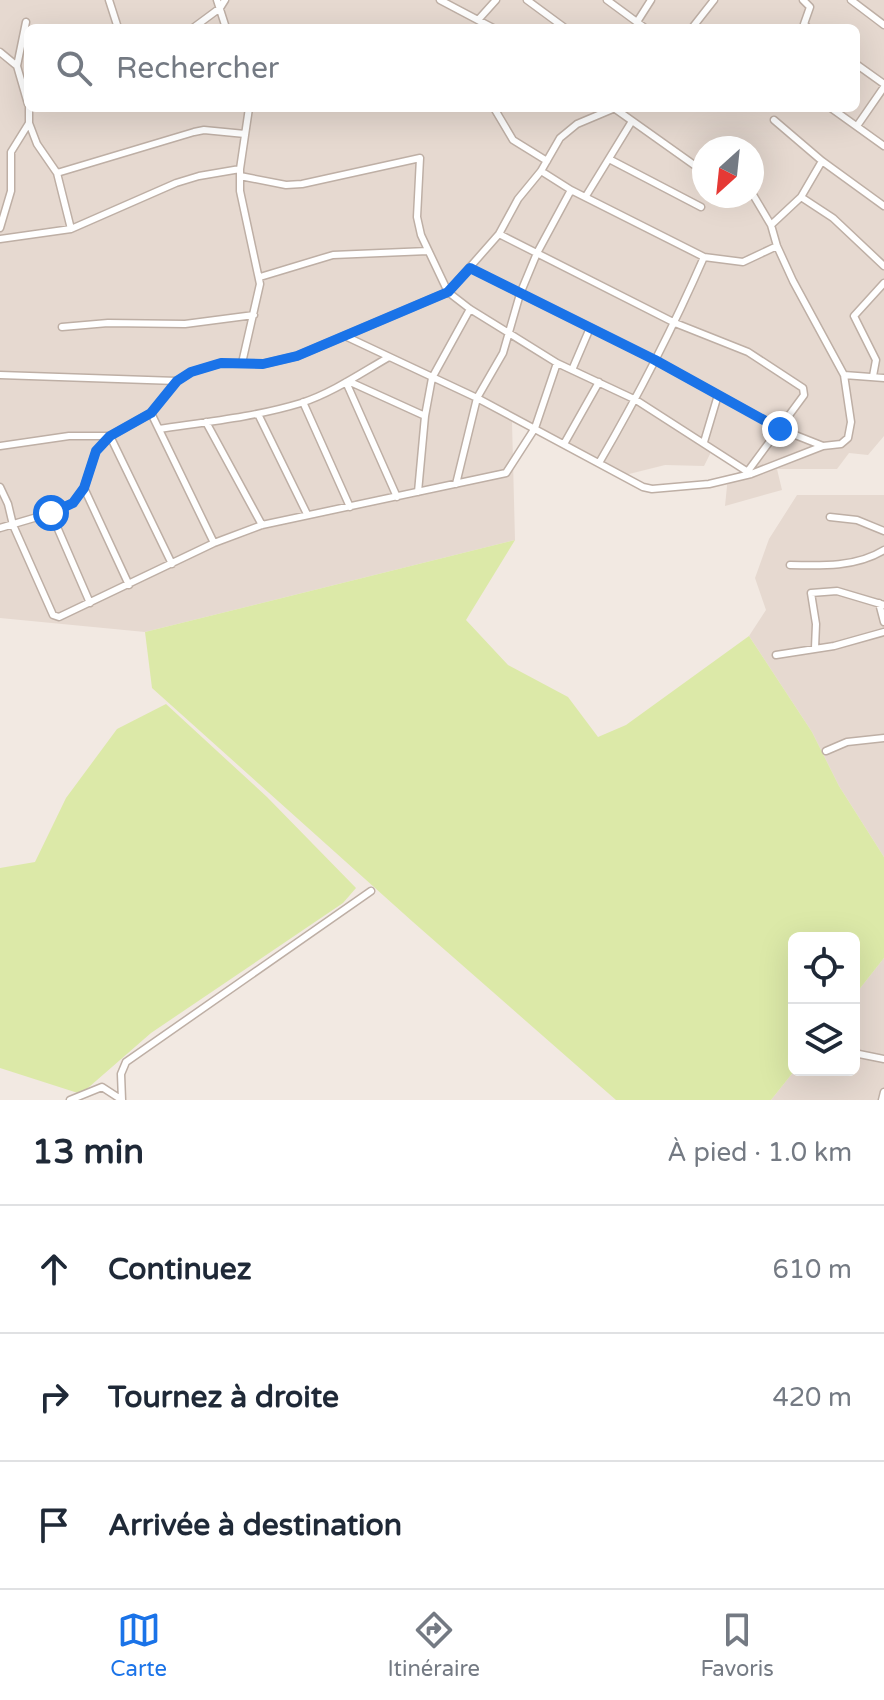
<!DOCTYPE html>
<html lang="fr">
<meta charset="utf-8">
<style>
:root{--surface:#fff;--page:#f6f6f7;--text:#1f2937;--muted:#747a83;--line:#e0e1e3;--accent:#1a73e8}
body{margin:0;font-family:"Varela Round",sans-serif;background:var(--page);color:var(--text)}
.controls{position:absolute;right:24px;bottom:24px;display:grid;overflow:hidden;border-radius:12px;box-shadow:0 8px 32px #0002}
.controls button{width:72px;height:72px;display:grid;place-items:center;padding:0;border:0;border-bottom:2px solid var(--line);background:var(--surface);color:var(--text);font:40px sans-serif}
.compass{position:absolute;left:692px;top:136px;width:72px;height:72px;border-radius:50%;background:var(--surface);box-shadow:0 8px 32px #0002;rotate:207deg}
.stop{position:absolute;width:24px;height:24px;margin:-18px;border:6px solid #1a73e8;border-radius:50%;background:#fff}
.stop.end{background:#1a73e8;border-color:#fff;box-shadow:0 2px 8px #0008}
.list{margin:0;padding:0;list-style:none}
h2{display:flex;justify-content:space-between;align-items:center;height:104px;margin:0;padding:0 32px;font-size:34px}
h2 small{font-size:26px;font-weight:400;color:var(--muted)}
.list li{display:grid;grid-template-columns:52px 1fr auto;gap:24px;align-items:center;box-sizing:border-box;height:128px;padding:0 32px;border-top:2px solid var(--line)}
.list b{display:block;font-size:30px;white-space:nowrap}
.list em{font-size:26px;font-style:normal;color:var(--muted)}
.icon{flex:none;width:44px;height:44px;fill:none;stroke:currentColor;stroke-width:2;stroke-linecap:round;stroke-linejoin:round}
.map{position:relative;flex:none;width:884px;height:1100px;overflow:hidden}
.search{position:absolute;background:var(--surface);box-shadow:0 8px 32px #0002;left:24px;right:24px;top:24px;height:88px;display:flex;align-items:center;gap:20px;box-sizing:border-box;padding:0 28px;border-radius:12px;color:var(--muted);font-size:30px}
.sheet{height:488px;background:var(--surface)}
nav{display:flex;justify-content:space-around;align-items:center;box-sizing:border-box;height:112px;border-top:2px solid var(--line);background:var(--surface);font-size:22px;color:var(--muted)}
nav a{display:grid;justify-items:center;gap:4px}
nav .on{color:var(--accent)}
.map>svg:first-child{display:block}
.residential{fill:#e6d9d0;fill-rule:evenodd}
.green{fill:#dce9a8}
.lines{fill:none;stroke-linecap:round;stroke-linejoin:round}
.street-casing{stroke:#beafa5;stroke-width:9}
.street{stroke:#fff;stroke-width:6}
.route{stroke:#1a73e8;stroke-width:10}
</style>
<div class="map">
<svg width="884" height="1100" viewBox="0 0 884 1100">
<rect width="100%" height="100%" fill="#f2e9e2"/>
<!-- residential -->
<path class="residential" d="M0 0H884V436L868 455 849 453 837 469H777L782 490 725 506 728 476 742 471 711 452 704 466 665 465 625 475 512 422 515 540 145 632 0 618ZM28 28H856V108H28ZM704 148H752V196H704Z
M797 495H884V857L839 786 812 732 749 636 766 610 755 578 769 539Z
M884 958V1100H771L795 1070H854V996Z"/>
<!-- green -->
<path class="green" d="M515 540 466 620 508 665 568 697 598 737 626 725 749 636 812 732 839 786 884 857V958L854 996V938H794L795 1070 771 1100H616L413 922 152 688 145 632Z
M166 704 267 797 356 888 343 903 151 1033 81 1094 0 1068V868L35 862 66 798 117 729Z"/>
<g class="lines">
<defs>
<path id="street" d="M109 0 118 28
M217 0 226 28
M440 0 493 28
M527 0 565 28
M607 0 645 28
M803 0 810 7 804 24 808 28
M851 0 884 25
M478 20 496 0
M637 22 651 0
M193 28 220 8 225 0
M692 28 714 0
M0 52 17 66 28 104
M856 64 884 84
M17 66 26 22
M494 108 513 140 547 161
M614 108 704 172
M831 108 884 146
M774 120 822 161 884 206
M29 123 37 144 57 173 71 229
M857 126 884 87
M609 159 701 207
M541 171 571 190 704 257 743 262 777 246
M57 173 194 132 204 130 245 134
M240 176 286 185 302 184 420 158 417 217 421 235 448 292 470 309 557 363 636 400 751 474
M586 196 632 121
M801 197 833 218 884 266
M771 225 801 197 822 161
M0 228 11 191V152L29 123V108
M499 234 675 323 748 352 803 388 804 395 748 471
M0 239 71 229 176 183 199 176 240 169
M470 268 655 360 780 429 823 446
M260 277 333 255 428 251
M62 327 108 323 185 324 254 315
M345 336 477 398 643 487 652 489 709 484 751 474 823 446 841 444 848 438 851 422 844 375 793 281 777 246 771 225 752 193
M242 363 260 284 240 191V169L249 108
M572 370 590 328
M0 375 177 381
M844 375 884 378
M873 376 876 360 854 316 884 283
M348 381 425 416 418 492
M346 382 397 497
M303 402 350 507
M151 413 214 543
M258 414 307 514
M425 416 432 378 470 309
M206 422 262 525
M159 429C206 422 255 417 301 403 332 393 361 373 389 357
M704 442 718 395
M564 444 599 382
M0 446 69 436H110L172 564
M599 463C638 396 673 328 704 257
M456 484 477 398 503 353 520 294 537 253 571 190
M0 487 8 504 13 525 53 615 59 617 214 543 262 525 506 473 535 428 557 363
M84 488 129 585
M51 513 90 603
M830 517 857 520 884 531
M0 528 51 513 73 503 84 488 96 451 110 436 151 413 177 381 191 372 221 363 263 364 297 356 448 292 499 234 518 199 541 171 560 138 577 124 615 108
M790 565C822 566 857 567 884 550
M879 603 884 622
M815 648 816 624 811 593 837 591 884 605
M776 655 834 646 884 632
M826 751 847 742 884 738
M854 1053 884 1059
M70 1100 102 1087 122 1100
M122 1100 121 1074 126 1062 371 891
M882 1100 884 1092"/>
</defs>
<!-- street casing -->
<use href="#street" class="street-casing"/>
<!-- street -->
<use href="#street" class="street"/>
</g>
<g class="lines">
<!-- route -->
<path class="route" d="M51 513 73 503 84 488 96 451 110 436 151 413 177 381 191 372 221 363 263 364 297 356 448 292 470 268 655 360 780 429"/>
</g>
</svg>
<div class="controls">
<button><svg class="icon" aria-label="locate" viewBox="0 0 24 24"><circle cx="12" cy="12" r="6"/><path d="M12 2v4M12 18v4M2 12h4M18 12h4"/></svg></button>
<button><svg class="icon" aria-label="layers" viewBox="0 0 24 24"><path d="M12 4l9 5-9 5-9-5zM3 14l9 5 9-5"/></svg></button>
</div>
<svg class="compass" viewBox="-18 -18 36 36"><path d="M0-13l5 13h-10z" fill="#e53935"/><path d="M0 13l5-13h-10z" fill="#747a83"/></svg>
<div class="stop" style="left:51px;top:513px"></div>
<div class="stop end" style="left:780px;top:429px"></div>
<div class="search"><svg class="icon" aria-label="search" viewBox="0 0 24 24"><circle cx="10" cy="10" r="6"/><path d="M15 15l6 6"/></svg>Rechercher</div>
</div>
<section class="sheet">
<h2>13 min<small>À pied · 1.0 km</small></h2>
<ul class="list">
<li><svg class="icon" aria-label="ahead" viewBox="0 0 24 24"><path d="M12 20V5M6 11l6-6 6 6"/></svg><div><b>Continuez</b></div><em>610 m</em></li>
<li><svg class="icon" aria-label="right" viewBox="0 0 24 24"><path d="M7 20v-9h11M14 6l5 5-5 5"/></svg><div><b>Tournez à droite</b></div><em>420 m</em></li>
<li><svg class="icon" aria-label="arrive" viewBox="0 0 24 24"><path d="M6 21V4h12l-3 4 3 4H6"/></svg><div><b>Arrivée à destination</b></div></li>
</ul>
</section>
<nav>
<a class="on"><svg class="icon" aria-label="map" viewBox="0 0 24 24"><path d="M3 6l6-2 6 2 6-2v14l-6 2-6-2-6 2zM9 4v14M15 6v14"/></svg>Carte</a>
<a><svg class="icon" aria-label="directions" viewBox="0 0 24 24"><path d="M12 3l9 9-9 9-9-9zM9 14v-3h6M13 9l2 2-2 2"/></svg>Itinéraire</a>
<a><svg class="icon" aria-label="saved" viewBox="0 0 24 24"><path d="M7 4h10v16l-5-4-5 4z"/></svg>Favoris</a>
</nav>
